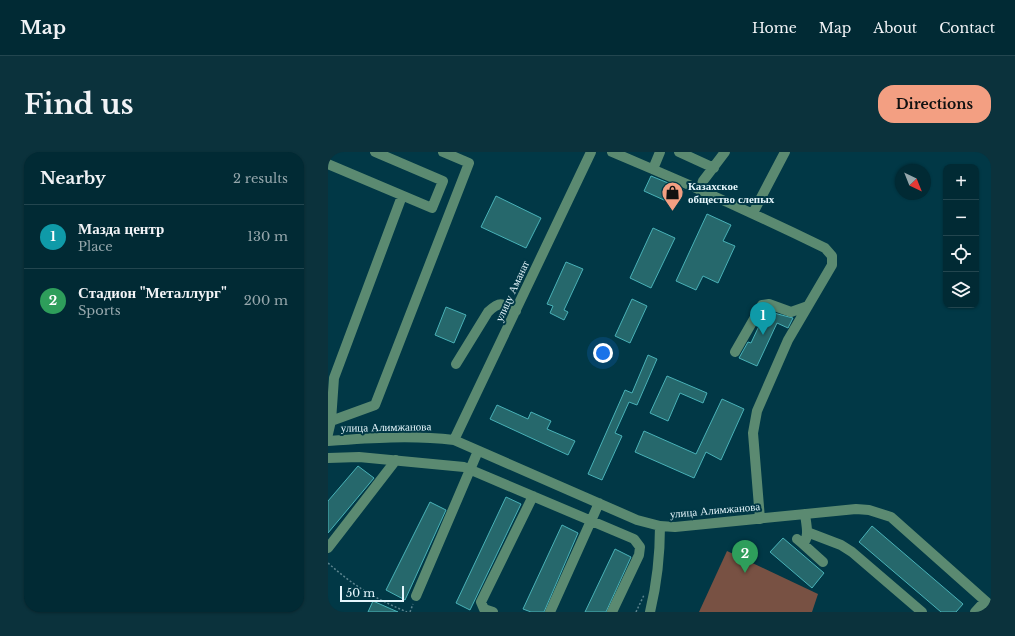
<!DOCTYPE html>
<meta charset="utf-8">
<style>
:root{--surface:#012a34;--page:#0b323c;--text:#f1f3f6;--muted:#96a7ac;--line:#23464f;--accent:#f39f82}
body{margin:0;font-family:"Libre Baskerville",serif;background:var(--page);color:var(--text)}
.controls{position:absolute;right:12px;top:12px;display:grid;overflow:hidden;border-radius:8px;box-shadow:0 1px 3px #0004}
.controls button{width:36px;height:36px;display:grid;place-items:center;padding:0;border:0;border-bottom:1px solid var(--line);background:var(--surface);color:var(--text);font:20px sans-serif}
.compass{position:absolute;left:567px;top:12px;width:36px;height:36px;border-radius:50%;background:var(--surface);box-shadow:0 1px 3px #0004;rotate:137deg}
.scale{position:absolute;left:12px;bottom:10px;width:64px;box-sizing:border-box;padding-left:4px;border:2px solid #e5f6fc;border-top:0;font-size:11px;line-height:14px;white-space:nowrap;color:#e5f6fc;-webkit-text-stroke:3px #013846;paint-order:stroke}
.you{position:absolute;left:275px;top:201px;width:14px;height:14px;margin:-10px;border:3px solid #fff;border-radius:50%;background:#1a73e8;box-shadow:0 0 0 6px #1a73e833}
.badge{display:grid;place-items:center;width:26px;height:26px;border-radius:50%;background:var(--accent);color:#fff;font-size:13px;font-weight:700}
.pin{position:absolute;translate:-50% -33px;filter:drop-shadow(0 1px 2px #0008)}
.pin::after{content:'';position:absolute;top:21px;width:14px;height:12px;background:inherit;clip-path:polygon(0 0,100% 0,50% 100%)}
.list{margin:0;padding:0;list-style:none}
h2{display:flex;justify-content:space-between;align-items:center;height:52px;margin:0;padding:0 16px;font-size:17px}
h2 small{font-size:13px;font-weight:400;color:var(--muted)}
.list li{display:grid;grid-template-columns:26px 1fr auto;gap:12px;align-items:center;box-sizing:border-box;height:64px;padding:0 16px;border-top:1px solid var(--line)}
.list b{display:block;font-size:15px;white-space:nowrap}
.list p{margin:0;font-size:13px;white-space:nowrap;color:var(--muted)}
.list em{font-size:13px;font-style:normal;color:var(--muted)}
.icon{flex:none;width:22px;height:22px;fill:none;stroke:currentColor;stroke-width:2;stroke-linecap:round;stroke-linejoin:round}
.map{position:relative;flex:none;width:663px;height:460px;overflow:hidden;border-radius:16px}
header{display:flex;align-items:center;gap:24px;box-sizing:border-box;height:56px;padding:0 20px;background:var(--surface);border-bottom:1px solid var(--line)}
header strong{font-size:19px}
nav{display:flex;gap:22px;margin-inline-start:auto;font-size:14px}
.intro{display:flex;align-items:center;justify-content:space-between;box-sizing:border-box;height:96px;padding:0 24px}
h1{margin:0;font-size:28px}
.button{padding:10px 18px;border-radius:16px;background:var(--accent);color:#111;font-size:14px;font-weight:700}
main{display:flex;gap:24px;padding:0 24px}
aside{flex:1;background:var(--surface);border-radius:16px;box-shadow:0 1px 3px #0004}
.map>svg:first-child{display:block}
.green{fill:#785143}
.building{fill:#26686c;stroke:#49b2b8}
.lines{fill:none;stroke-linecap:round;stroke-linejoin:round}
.path{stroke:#5b838e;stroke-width:1.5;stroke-dasharray:2 2;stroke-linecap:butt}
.minor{stroke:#5b8a71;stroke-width:10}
.labels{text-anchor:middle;stroke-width:4;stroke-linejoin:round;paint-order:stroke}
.poi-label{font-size:11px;font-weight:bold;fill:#e5f6fc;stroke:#013846;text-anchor:start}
.street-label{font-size:11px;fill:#e5f6fc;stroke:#013846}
</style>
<header>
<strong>Map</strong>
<nav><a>Home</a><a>Map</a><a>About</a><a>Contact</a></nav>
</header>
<div class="intro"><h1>Find us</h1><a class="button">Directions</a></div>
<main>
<aside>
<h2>Nearby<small>2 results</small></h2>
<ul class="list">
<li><span class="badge" style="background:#0f9aa8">1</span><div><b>Мазда центр</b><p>Place</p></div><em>130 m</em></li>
<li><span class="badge" style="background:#2e9e5b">2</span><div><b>Стадион &quot;Металлург&quot;</b><p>Sports</p></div><em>200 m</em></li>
</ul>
</aside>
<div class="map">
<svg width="663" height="460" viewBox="0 0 663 460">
<rect width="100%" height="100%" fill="#013846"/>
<!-- green -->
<path class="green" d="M399 399 490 442 484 460H371Z"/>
<!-- building -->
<path class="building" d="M323 24 355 37 347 53 316 39Z
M168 44 213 66 198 96 153 75Z
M379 62 403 73 395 89 407 94 390 131 375 124 368 138 348 129Z
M325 76 347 86 323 136 302 126Z
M238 110 255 117 236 158 240 160 236 168 222 161 225 154 219 152Z
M304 147 319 154 302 191 287 184Z
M118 155 138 163 126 191 107 183Z
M438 159 465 166 460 176 449 171 429 214 411 206 420 190 423 191Z
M320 203 329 207 309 253 301 250 287 281 294 284 274 328 260 322 297 238 304 241Z
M339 224 379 241 375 251 352 241 340 269 322 261Z
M394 247 416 257 393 308 378 300 366 326 307 300 316 279 368 302Z
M169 253 200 267 203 260 223 269 219 277 247 289 240 303 162 267Z
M30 314 46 326 0 381V349Z
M178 345 193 352 142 458 128 451Z
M102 350 118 358 77 448 58 438Z
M234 373 250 381 216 460H203L195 457Z
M544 374 635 452 628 460H613L531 390Z
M455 386 496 421 484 436 442 400Z
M287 397 303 405 278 460H257Z
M45 449 70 460H40Z"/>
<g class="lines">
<!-- path -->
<path class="path" d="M0 411C27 435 46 446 79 460
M82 460 85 452
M308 460 316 443"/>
<!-- minor -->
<path class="minor" d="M284 0C356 30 427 62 497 96L504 104V113L460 188 429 259 425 281 432 367
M351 0 386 16
M0 12 104 56 115 29 47 0
M325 17 332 0
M372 37 375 29 397 0
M425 61 457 0
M407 200 434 153 441 152 463 160 480 154
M128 212 160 160C172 149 174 151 188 159
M3 269 6 226 74 44
M0 282 3 269 47 253 141 11 115 0
M126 288 263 0
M0 289C42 286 84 283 126 288L309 368 332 374 347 375 528 357 541 358 563 365 663 454
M0 306 31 305 136 315 306 387 312 395 311 403 284 460
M479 380 513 393 524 400 594 460
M469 387 475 392C482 385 478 372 477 362
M475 392 495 410
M0 396 68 308
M88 444 150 299
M165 460 156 457 153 450 205 344
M222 460 271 351
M322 460C329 431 332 404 332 374
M647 460 657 449"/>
</g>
<!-- icons -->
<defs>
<symbol id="shop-pin" viewBox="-11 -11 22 30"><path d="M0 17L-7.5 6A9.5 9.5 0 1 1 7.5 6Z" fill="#f39f82" stroke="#013846"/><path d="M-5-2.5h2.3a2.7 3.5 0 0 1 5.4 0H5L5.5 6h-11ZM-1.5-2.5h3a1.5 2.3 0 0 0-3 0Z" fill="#111"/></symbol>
</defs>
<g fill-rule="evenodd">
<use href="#shop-pin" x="332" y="28" width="25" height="34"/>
</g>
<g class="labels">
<!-- poi labels -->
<g class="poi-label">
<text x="360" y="38">Казахское<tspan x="360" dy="13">общество слепых</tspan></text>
</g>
<!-- street labels -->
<g class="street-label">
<text transform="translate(184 139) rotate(-65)" y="4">улицу Аманат</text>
<text transform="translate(58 275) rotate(-1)" y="4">улица Алимжанова</text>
<text transform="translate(387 358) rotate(-5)" y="4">улица Алимжанова</text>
</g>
</g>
</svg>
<div class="controls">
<button>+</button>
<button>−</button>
<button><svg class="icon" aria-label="locate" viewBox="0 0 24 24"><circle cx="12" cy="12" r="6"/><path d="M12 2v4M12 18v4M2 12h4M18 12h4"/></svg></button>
<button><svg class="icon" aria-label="layers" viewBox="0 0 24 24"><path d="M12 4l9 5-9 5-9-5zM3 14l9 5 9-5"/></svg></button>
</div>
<svg class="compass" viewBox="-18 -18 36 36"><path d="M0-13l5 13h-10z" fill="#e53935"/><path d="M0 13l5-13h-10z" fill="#96a7ac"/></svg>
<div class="scale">50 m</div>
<div class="you"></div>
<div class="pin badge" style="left:435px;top:183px;background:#0f9aa8">1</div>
<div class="pin badge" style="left:417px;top:421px;background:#2e9e5b">2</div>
</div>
</main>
